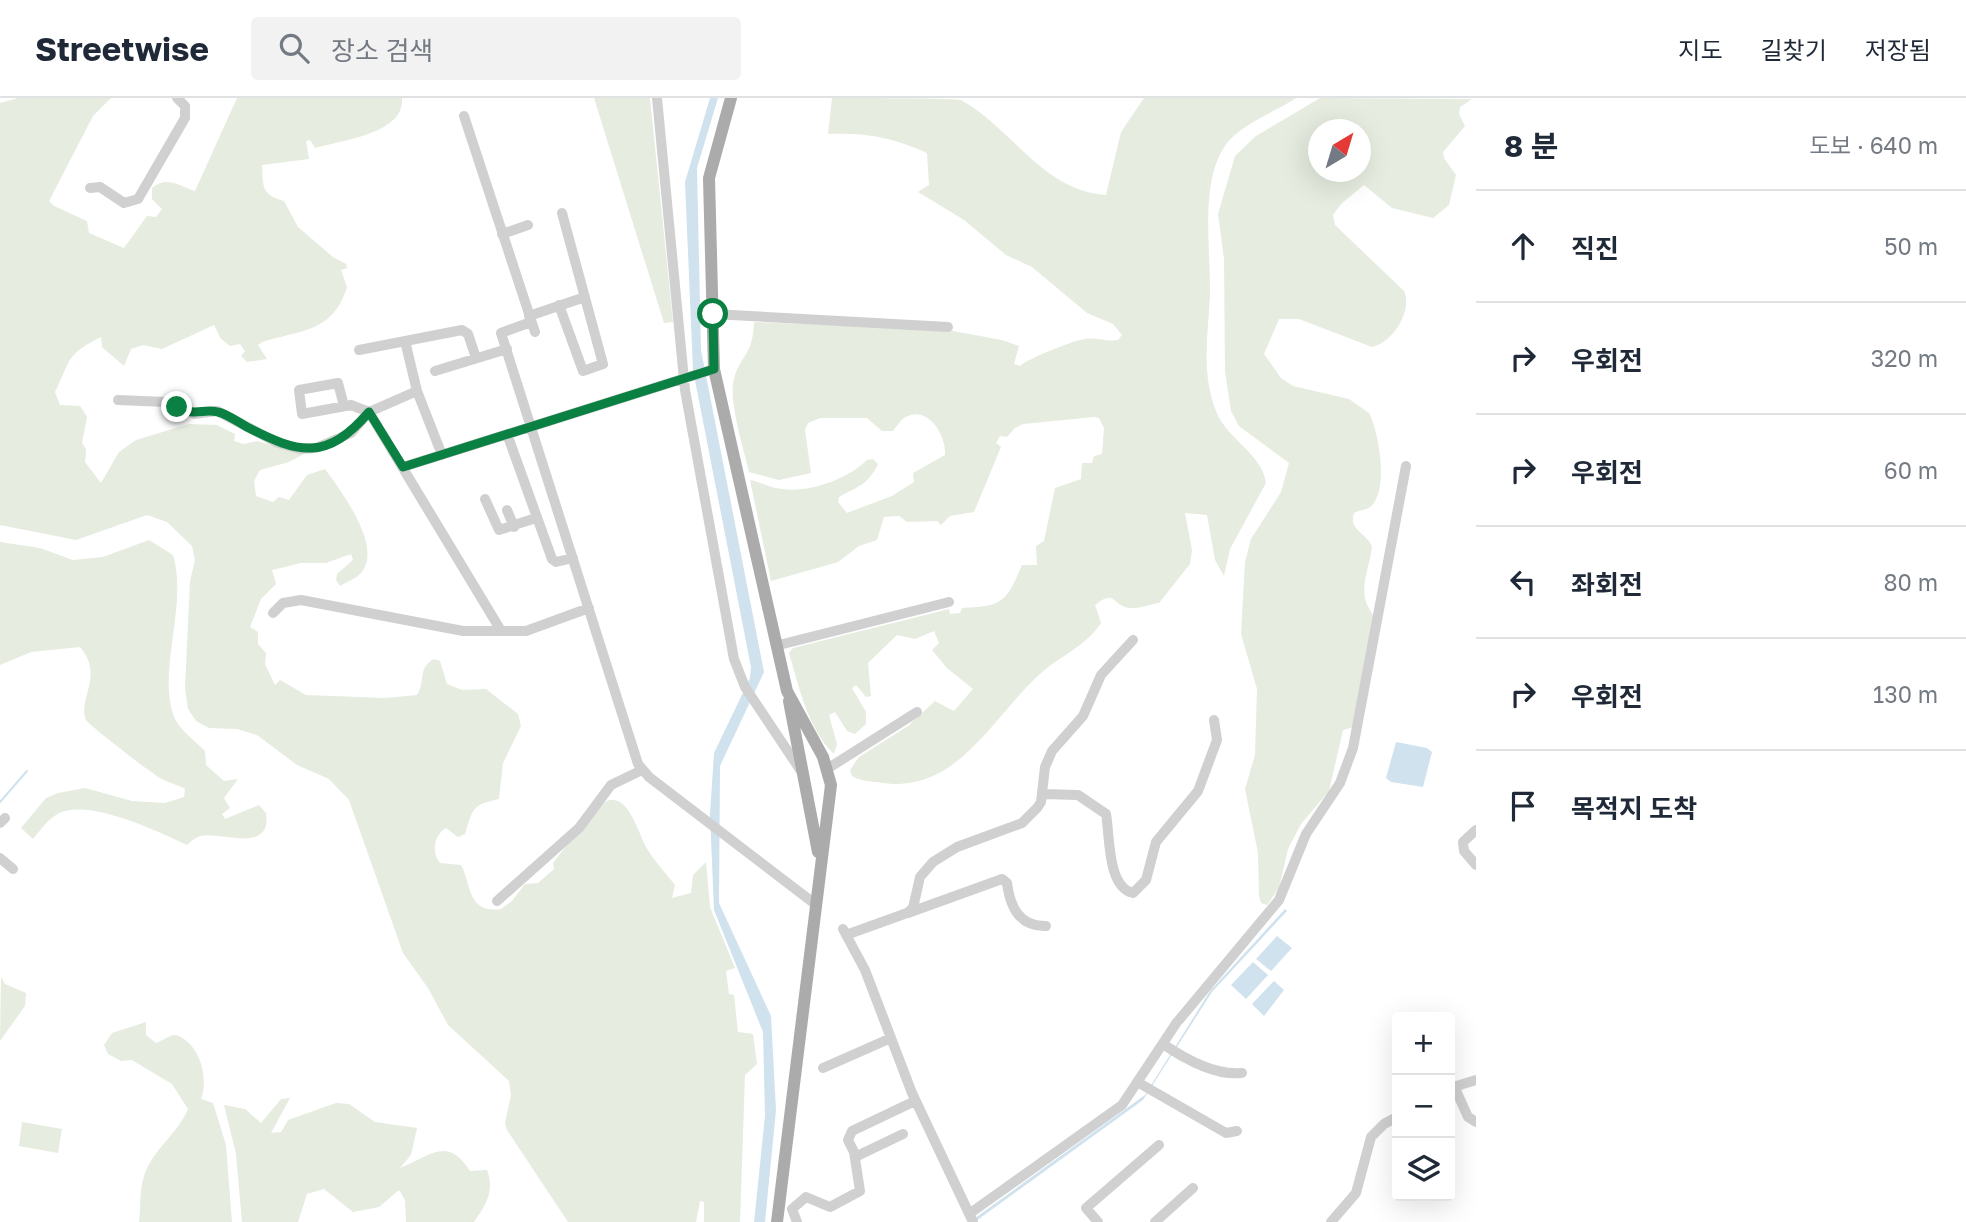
<!DOCTYPE html>
<html lang="ko">
<meta charset="utf-8">
<style>
:root{--surface:#fff;--page:#f2f2f3;--text:#1f2937;--muted:#747a83;--line:#e0e1e3}
body{margin:0;font-family:"Golos Text","Noto Sans KR",sans-serif;background:var(--page);color:var(--text)}
.controls{position:absolute;right:21px;bottom:21px;display:grid;overflow:hidden;border-radius:7px;box-shadow:0 7px 28px #0002}
.controls button{width:63px;height:63px;display:grid;place-items:center;padding:0;border:0;border-bottom:2px solid var(--line);background:var(--surface);color:var(--text);font:35px sans-serif}
.compass{position:absolute;left:1308px;top:21px;width:63px;height:63px;border-radius:50%;background:var(--surface);box-shadow:0 7px 28px #0002;rotate:38deg}
.stop{position:absolute;width:21px;height:21px;margin:-16px;border:5px solid #0b8043;border-radius:50%;background:#fff}
.stop.end{background:#0b8043;border-color:#fff;box-shadow:0 2px 7px #0008}
.list{margin:0;padding:0;list-style:none}
h2{display:flex;justify-content:space-between;align-items:center;height:91px;margin:0;padding:0 28px;font-size:30px}
h2 small{font-size:23px;font-weight:400;color:var(--muted)}
.list li{display:grid;grid-template-columns:46px 1fr auto;gap:21px;align-items:center;box-sizing:border-box;height:112px;padding:0 28px;border-top:2px solid var(--line)}
.list b{display:block;font-size:26px;white-space:nowrap}
.list em{font-size:23px;font-style:normal;color:var(--muted)}
.icon{flex:none;width:38px;height:38px;fill:none;stroke:currentColor;stroke-width:2;stroke-linecap:round;stroke-linejoin:round}
.map{position:relative;flex:none;width:1476px;height:1124px;overflow:hidden}
header{display:flex;align-items:center;gap:42px;box-sizing:border-box;height:98px;padding:0 35px;background:var(--surface);border-bottom:2px solid var(--line)}
header strong{font-size:33px}
nav{display:flex;gap:38px;margin-inline-start:auto;font-size:24px}
.search{width:490px;height:63px;background:var(--page);display:flex;align-items:center;gap:18px;box-sizing:border-box;padding:0 24px;border-radius:7px;color:var(--muted);font-size:26px}
main{display:flex}
aside{flex:1;background:var(--surface)}
.map>svg:first-child{display:block}
.green{fill:#e6ecdf;fill-rule:evenodd}
.water{fill:#cfe2ee}
.lines{fill:none;stroke-linecap:round;stroke-linejoin:round}
.stream{stroke:#cfe2ee;stroke-width:2}
.minor{stroke:#d0d0d0;stroke-width:10}
.major{stroke:#ababab;stroke-width:12}
.route{stroke:#0b8043;stroke-width:9}
</style>
<header>
<strong>Streetwise</strong>
<div class="search"><svg class="icon" aria-label="search" viewBox="0 0 24 24"><circle cx="10" cy="10" r="6"/><path d="M15 15l6 6"/></svg>장소 검색</div>
<nav><a>지도</a><a>길찾기</a><a>저장됨</a></nav>
</header>
<main>
<div class="map">
<svg width="1476" height="1124" viewBox="0 0 1476 1124">
<rect width="100%" height="100%" fill="#fff"/>
<!-- green -->
<path class="green" d="M18 0H111L93 18 49 103 54 108 87 123 89 135 124 150 147 118 156 119 162 111 152 101V90C167 77 179 88 195 93L237 0H402C405 36 341 42 315 50L310 42 306 43 309 61 262 67C263 88 261 97 284 103L298 129 333 159 346 166 347 170 341 172 347 189C333 235 300 232 262 244L258 247 267 261 247 264 241 258 245 253 240 246 230 248 221 241 214 227 162 251 143 247 131 251 124 268 102 249 101 239C65 257 71 262 55 294L60 307 80 308 87 319 82 345 86 351 85 364 101 385 119 354 136 342 189 326 217 327 235 336 234 343 244 346 257 343 304 356 289 364 260 372 254 383 256 398 273 404 279 399 289 402 307 377 325 371C341 393 385 451 360 476 355 481 346 484 340 488L336 482 337 476 353 462 351 456 326 465H301L272 472 276 486 261 501 250 529 258 534V546L266 555 265 566 275 587 280 582 306 597 385 600 417 597C426 583 417 570 434 561L440 563 447 586 462 592 486 591 518 616 521 628 503 665 499 701C472 707 473 710 465 736L458 739 446 730C434 737 431 754 440 765L461 767C471 783 466 816 501 811L512 803 525 786 538 785 554 771 553 765C563 753 595 708 607 703 627 694 639 735 645 747 653 762 665 774 675 787L672 800 691 795 693 777 706 764 710 809 735 870 726 873 729 896 734 897 738 934 753 936 757 966 745 977 740 1124H704V1104L700 1103 696 1124H568L507 1032 505 1025 511 997 509 983 448 927 428 890 403 855 349 702 329 681 297 667 257 637 237 631 209 630 196 623 188 611 185 590 190 483 195 462 192 448 167 424 147 417 76 442 0 427V5Z
M594 0H650L673 224 664 225Z
M832 0C854 0 948 0 961 2 1013 31 1043 93 1106 97L1121 34 1144 0H1296C1274 15 1237 27 1223 51 1200 88 1211 156 1210 197 1208 237 1201 275 1216 313 1227 342 1262 355 1266 385L1230 451 1224 478 1215 462 1207 417 1185 415 1192 452 1190 466 1159 505C1151 506 1138 511 1130 510 1111 508 1117 490 1095 507L1101 525C1086 548 1060 558 1040 576 992 619 958 695 883 685 871 683 862 684 852 678L850 672 859 659 908 628 935 603 954 613 973 591 947 570 932 552 939 545 934 533 915 541 897 537 868 565 871 598 866 599 856 587 852 590 866 614V626L855 636 847 633 835 614 829 617 837 646 834 656C808 631 799 589 789 555L793 550 949 511 950 516 960 515 962 510C1003 508 1006 505 1022 467H1037L1036 448 1044 443 1055 390 1081 381 1082 365H1092L1094 358 1102 356 1104 330 1099 320 1094 319 1023 326 1015 330 1007 339 1000 338 996 345 1001 349 974 414 950 418 941 427 937 423 907 424 899 418 884 419 877 442 859 448 838 464 771 483 750 382C761 384 771 390 782 391 809 395 848 381 867 362L873 361 878 366C867 388 858 388 839 399L838 404 847 415 892 398 914 384 913 375 945 357C947 339 928 305 904 320 900 323 896 329 893 333H882L867 320H820L808 325 805 332 811 375 779 382 749 374C744 352 728 302 734 281 740 257 753 258 754 224L948 232 1002 242 1019 248 1014 266 1020 268C1025 262 1074 242 1085 241 1096 239 1107 244 1118 242L1122 237 1113 226 1087 215 1032 169 1006 157 964 122 918 94 929 87 927 55C890 39 868 35 828 36Z
M1320 0 1472 1 1460 9 1459 16 1465 28 1443 54 1444 60 1456 77 1449 107 1433 120 1392 110 1364 87 1341 106 1333 117 1335 127 1404 193C1413 212 1393 245 1372 249L1299 221H1279L1264 256 1281 280 1293 288 1349 301 1369 315C1379 335 1388 387 1373 406 1368 413 1361 411 1354 415 1348 432 1366 435 1372 448 1369 476 1354 496 1376 520L1354 629 1343 632 1329 693 1301 726 1288 751 1279 790 1267 807 1261 805 1259 798 1258 755 1245 691 1255 657 1257 591 1241 536 1245 464 1251 441 1281 394 1289 365 1239 328 1231 313 1225 273 1224 161 1218 116 1235 58 1256 38ZM1318 32H1360V74H1318Z
M149 442 173 457C188 506 158 569 173 616 178 631 194 642 205 653L206 667 224 683 238 681 224 700 230 710 222 716 225 721 259 707 266 715C273 757 218 733 201 738 196 739 191 743 187 747 159 734 85 698 56 717 47 722 40 733 33 741L21 730 46 700 58 695 85 690 132 703 165 705 184 699 185 691C177 686 168 685 160 680 151 675 89 627 86 622 77 601 105 578 80 549L31 554 0 567V444L40 450 73 462 103 459Z
M1 879 5 886 26 895 25 908 0 943Z
M146 924V937L156 945C162 943 171 936 176 937 200 945 209 980 201 1001L213 1005 226 1047 232 1124H139C141 1107 139 1091 145 1075 154 1051 178 1035 188 1011L172 986 132 962 121 963 108 956 104 947 112 935Z
M290 1000 271 1035 281 1034 288 1022 336 1005 349 1006 375 1024 417 1030 411 1057 400 1070C430 1058 448 1037 470 1073L487 1072C495 1093 486 1107 474 1124H406L405 1102 399 1092 379 1109 353 1114 324 1091 307 1096 298 1124H242L236 1056 224 1007 245 1011 261 1025 281 1001Z
M22 1024 62 1031 58 1055 19 1048Z"/>
<!-- water -->
<path class="water" d="M710 0H718L697 70 701 252 764 574 720 668 719 805 771 918 776 1012 765 1124H754L765 1018 763 934 714 812 710 716 714 655 750 580 751 569 693 272 685 84Z
M1396 644 1427 650 1432 654 1423 689 1391 684 1386 680Z
M1285 811 1287 813 1212 894 1143 1002 976 1123 975 1120 1145 997 1210 893Z
M1277 838 1292 850 1271 873 1256 861Z
M1253 864 1268 877 1246 901 1231 887Z
M1274 883 1284 892 1264 918 1252 906Z"/>
<g class="lines">
<!-- stream -->
<path class="stream" d="M0 704 27 673"/>
<!-- minor -->
<path class="minor" d="M657 0 685 292 734 561 745 589 801 673
M464 18 535 234
M90 90 100 89 124 105 138 101 185 20V8L177 0
M502 136 528 127
M559 207 583 273 603 266 562 115
M713 216 948 229
M529 218 585 199
M531 224 501 235 638 666 649 679 815 806
M405 243 417 293 442 357
M359 252 462 232 468 236 476 260
M435 273 507 251
M118 302 166 304 194 316 217 313 278 345 300 351 316 350 351 335 369 314 417 293
M344 308 338 285 299 292 302 316 351 307 369 314 500 531
M507 336 552 461 556 464 573 460
M403 369 714 271
M485 401 499 432 536 420
M507 412 514 429
M273 515 283 505 301 502 463 533H526L589 510
M779 547 949 504
M827 671 917 614
M1042 696 1078 697 1106 716C1110 738 1107 789 1133 795L1146 782 1156 744 1198 693 1217 642 1214 622
M0 725 5 720
M1476 732 1463 744 1464 753 1476 767
M0 760 13 771
M497 803 579 730 611 687 642 672
M908 815 1002 781 1007 785C1010 808 1019 829 1046 828
M843 831 865 872 912 995 973 1124
M846 837 907 815 913 810 920 779 933 764 957 749 1022 725 1037 710 1041 704 1045 669 1052 653 1083 618 1101 577 1133 542
M1179 922 1279 802 1306 736 1340 685 1353 650 1406 368
M1163 946C1185 961 1215 978 1242 975
M823 970 891 940
M1139 985 1226 1035 1237 1033
M1454 988 1468 1019 1476 1024
M1450 990 1476 982
M855 1059 903 1036
M969 1116 1122 1007 1177 924
M797 1124 792 1111 806 1099 830 1109 860 1093 854 1054 848 1042 852 1033 915 1003
M1098 1124 1086 1110 1159 1047
M1155 1124 1193 1090
M1331 1124 1356 1095 1371 1039 1384 1026 1397 1019"/>
<!-- major -->
<path class="major" d="M731 0 709 80 714 271 787 593 823 659 831 687 777 1124
M789 603 818 754"/>
</g>
<g class="lines">
<!-- route -->
<path class="route" d="M177 309C197 319 202 310 218 314 227 316 238 324 247 329 299 356 327 363 369 314L403 369 714 271 713 216"/>
</g>
</svg>
<div class="controls">
<button>+</button>
<button>−</button>
<button><svg class="icon" aria-label="layers" viewBox="0 0 24 24"><path d="M12 4l9 5-9 5-9-5zM3 14l9 5 9-5"/></svg></button>
</div>
<svg class="compass" viewBox="-18 -18 36 36"><path d="M0-13l5 13h-10z" fill="#e53935"/><path d="M0 13l5-13h-10z" fill="#747a83"/></svg>
<div class="stop" style="left:713px;top:216px"></div>
<div class="stop end" style="left:177px;top:309px"></div>
</div>
<aside>
<h2>8 분<small>도보 · 640 m</small></h2>
<ul class="list">
<li><svg class="icon" aria-label="ahead" viewBox="0 0 24 24"><path d="M12 20V5M6 11l6-6 6 6"/></svg><div><b>직진</b></div><em>50 m</em></li>
<li><svg class="icon" aria-label="right" viewBox="0 0 24 24"><path d="M7 20v-9h11M14 6l5 5-5 5"/></svg><div><b>우회전</b></div><em>320 m</em></li>
<li><svg class="icon" aria-label="right" viewBox="0 0 24 24"><path d="M7 20v-9h11M14 6l5 5-5 5"/></svg><div><b>우회전</b></div><em>60 m</em></li>
<li><svg class="icon" aria-label="left" viewBox="0 0 24 24"><path d="M17 20v-9H6M10 6l-5 5 5 5"/></svg><div><b>좌회전</b></div><em>80 m</em></li>
<li><svg class="icon" aria-label="right" viewBox="0 0 24 24"><path d="M7 20v-9h11M14 6l5 5-5 5"/></svg><div><b>우회전</b></div><em>130 m</em></li>
<li><svg class="icon" aria-label="arrive" viewBox="0 0 24 24"><path d="M6 21V4h12l-3 4 3 4H6"/></svg><div><b>목적지 도착</b></div></li>
</ul>
</aside>
</main>
